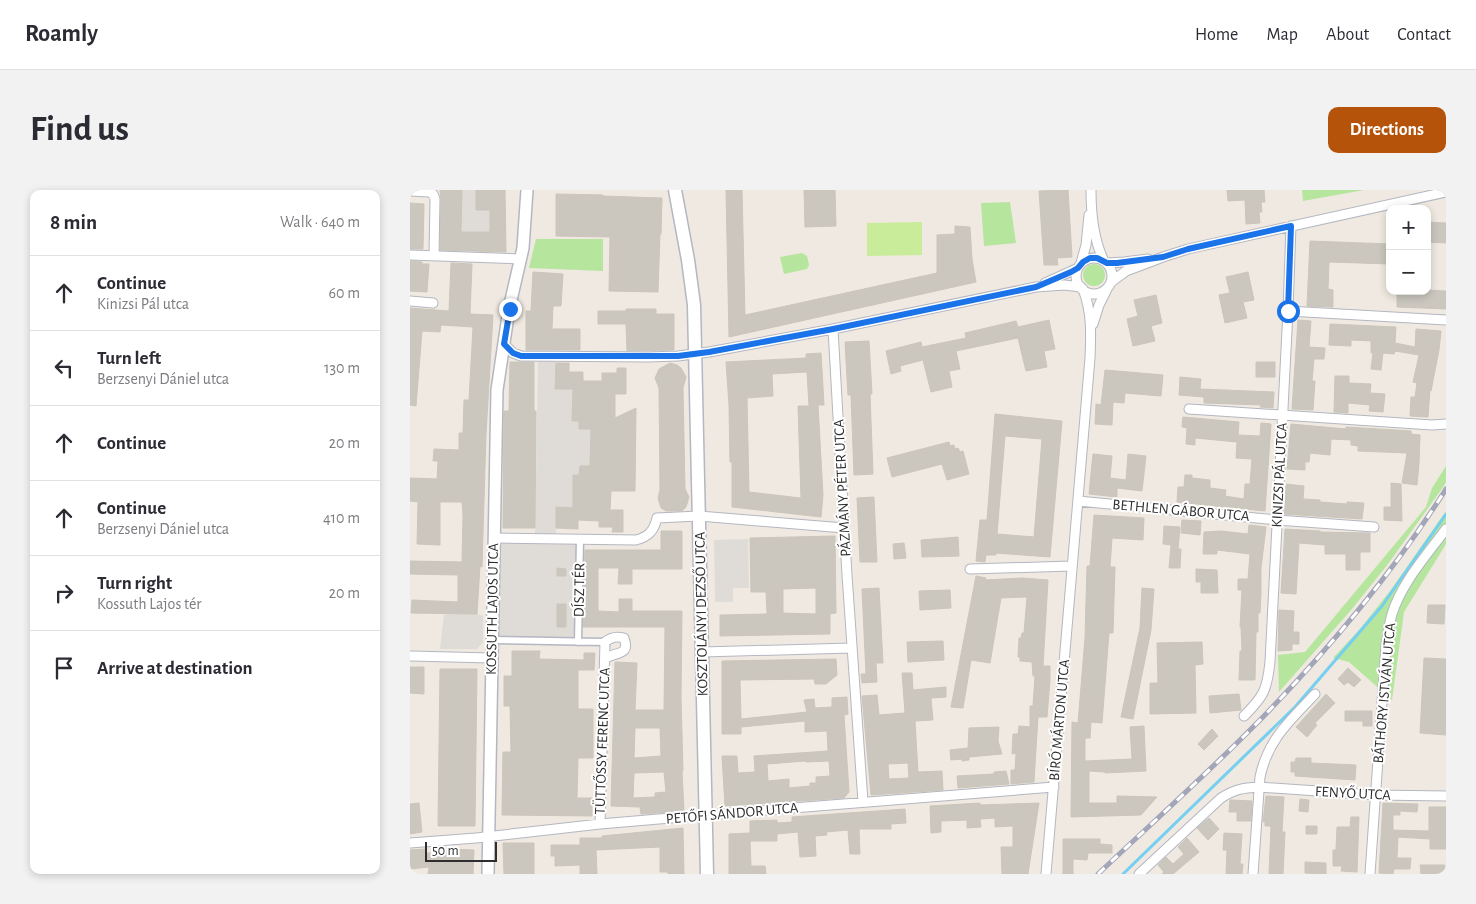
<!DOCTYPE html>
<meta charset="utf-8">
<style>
:root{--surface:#fff;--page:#f2f2f3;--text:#2b2b33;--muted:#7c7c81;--line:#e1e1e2;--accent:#b45309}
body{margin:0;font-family:"Alegreya Sans",sans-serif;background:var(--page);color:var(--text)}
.controls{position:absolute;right:15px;top:15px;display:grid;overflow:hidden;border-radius:10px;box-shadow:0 2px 8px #0003}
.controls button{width:45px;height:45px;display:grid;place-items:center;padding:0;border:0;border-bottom:1px solid var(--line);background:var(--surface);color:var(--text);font:25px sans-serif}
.scale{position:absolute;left:15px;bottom:12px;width:72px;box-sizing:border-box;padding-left:5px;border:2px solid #2e2e2e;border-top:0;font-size:14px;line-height:18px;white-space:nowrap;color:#2e2e2e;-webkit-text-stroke:4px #fff;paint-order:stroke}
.stop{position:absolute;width:15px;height:15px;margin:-11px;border:4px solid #1a73e8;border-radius:50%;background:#fff}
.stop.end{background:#1a73e8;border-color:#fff;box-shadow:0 1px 5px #0008}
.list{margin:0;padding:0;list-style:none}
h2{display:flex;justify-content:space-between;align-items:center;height:65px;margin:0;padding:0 20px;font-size:21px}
h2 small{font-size:16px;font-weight:400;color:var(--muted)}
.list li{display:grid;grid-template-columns:32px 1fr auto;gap:15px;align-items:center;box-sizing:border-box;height:75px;padding:0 20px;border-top:1px solid var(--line)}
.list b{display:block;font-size:19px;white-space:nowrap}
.list p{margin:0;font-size:16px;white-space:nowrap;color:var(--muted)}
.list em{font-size:16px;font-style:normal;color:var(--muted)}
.icon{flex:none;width:28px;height:28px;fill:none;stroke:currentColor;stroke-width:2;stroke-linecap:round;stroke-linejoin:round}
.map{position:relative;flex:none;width:1036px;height:684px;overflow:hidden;border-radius:10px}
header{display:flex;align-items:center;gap:30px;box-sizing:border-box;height:70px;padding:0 25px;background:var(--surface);border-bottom:1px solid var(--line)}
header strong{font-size:24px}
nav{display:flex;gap:28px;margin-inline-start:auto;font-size:18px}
.intro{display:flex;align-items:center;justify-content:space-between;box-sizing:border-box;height:120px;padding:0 30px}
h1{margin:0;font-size:35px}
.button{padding:12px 22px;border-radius:10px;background:var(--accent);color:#fff;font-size:18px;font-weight:700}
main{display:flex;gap:30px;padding:0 30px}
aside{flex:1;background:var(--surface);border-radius:10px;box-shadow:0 2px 8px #0003}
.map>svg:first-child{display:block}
.green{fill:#b6e59e}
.pitch{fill:#c9ec9a}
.plaza{fill:#dfdcd8}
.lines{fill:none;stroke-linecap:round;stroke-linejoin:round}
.stream{stroke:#75cff0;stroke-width:3}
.building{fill:#cbc7bf;stroke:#cbc5ba;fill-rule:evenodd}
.pedestrian-casing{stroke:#b4b7c1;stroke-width:9}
.minor-casing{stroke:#b4b7c1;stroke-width:11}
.tertiary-casing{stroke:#b4b7c1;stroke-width:14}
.secondary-casing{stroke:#b4b7c1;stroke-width:15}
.pedestrian{stroke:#fff;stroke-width:6}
.minor{stroke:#fff;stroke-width:9}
.tertiary{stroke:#fff;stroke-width:11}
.secondary{stroke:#fff;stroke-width:12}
.rail-casing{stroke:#a3a6b8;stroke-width:5}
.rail{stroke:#fff;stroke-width:3;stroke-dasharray:9;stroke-linecap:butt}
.route{stroke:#1a73e8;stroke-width:6}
.labels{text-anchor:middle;stroke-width:4;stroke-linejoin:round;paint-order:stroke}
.street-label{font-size:15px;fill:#2e2e2e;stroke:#fff}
</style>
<header>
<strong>Roamly</strong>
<nav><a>Home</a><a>Map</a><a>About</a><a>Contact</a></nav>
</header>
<div class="intro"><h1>Find us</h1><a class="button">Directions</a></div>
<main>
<aside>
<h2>8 min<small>Walk · 640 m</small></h2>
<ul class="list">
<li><svg class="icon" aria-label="ahead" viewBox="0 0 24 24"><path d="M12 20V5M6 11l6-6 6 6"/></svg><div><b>Continue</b><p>Kinizsi Pál utca</p></div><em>60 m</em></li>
<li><svg class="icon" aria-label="left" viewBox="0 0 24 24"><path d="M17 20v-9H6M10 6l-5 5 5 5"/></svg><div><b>Turn left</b><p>Berzsenyi Dániel utca</p></div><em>130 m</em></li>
<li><svg class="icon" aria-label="ahead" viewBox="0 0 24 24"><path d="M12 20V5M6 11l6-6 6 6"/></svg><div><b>Continue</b></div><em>20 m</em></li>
<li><svg class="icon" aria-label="ahead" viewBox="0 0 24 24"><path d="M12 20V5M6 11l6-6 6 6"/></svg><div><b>Continue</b><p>Berzsenyi Dániel utca</p></div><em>410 m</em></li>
<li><svg class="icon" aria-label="right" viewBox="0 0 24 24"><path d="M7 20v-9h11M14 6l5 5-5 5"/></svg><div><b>Turn right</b><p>Kossuth Lajos tér</p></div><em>20 m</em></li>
<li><svg class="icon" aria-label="arrive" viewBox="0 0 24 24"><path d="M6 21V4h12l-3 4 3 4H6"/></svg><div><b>Arrive at destination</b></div></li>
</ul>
</aside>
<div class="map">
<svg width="1036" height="684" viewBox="0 0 1036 684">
<rect width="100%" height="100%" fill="#efe9e1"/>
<!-- green -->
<path class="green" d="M892 0H954L893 11Z
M600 12 606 53 574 56 571 13Z
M126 49H193V81L119 78Z
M392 63 397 66 399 75 397 79 374 84 370 67Z
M673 85a11 11 0 1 1 22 0a11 11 0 1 1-22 0Z
M1036 276V292L1031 300 978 374 942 419 869 502 868 465 895 462 1016 317 1022 298Z
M1036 321V354L994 422 982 510 939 472 923 468 949 440 980 401Z"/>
<!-- pitch -->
<path class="pitch" d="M512 32V65L457 66V33Z"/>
<!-- plaza -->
<path class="plaza" d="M52 0H66L80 20V42H51Z
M128 171H146L145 198 163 199 162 231H169L181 239 180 276H170L169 285H164L163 318H146V349H170L168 452 86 450 89 348H125Z
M338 349 339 398H323V412H305L304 350Z
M41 423 67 424 73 426V452L67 459H30L34 425Z"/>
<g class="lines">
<!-- stream -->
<path class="stream" d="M713 684 885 517 972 416 1036 324"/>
</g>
<!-- building -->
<path class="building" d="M30 0H52L51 42H80V20H66V0H95L96 62 30 60 31 9Z
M316 0H332L335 125 527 83V45L545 44V36L560 37 562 69 566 92 319 147Z
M394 0H425L426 36 395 37Z
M658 0 662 67 647 68 648 75H634L629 1Z
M817 0H854L855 12H851L852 22H849L850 33 836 34 835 10 818 11Z
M146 4 193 5V6L252 8 251 44H250L248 102 199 101 200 47 146 46Z
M0 13 14 14 13 59H0Z
M1017 32 1036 33V53L1017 52Z
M900 51 980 54V74L919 72 918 99 923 100V117L897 116Z
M0 71 12 72V74H19L17 102 0 101Z
M41 73 62 74 60 124 83 125 76 244 72 377 70 376 67 424 1 423 2 410 48 412V385L0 384V371L52 372 53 326 52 312H30V355L7 354 8 312 0 311V288L27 289 28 271H23L24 259 49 260V243H53L54 210H59L63 137 31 135 30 142 12 141 6 216 0 215V118L39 121Z
M123 82 153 84 151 116H143L142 139H170V160H116V121H121Z
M838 82 844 110 833 112 837 128 815 133 809 105 820 103 816 87Z
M1017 100 1036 101V119L987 117V101H1017Z
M746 105 752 133 741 136 745 151 723 156 717 129 728 126 724 110Z
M216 119H246V124H264V160L217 161 216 134H188V121H216Z
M639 130 645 159 634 161 637 177 616 181 608 148 546 161 550 179 539 181 542 197 521 202 513 170 490 176 491 181 481 184 476 161 511 152 512 157 556 148 555 143 606 131 608 137Z
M888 130 901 131 899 157 915 158 914 169H904L902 191H905L903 220 882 219Z
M920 134 986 137 985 153 1005 157 1006 139 1031 141 1029 160 1021 201 1020 200 1018 227 1000 226 1001 207H1005L1007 193 1003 192 1009 165 985 161 984 164 973 163 971 180 961 179 963 163H961V151L941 150V156L919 155Z
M459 151 462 204H460L463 284 444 285 441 205H438L435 152Z
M411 163 414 215H408L413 305 411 327 322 317V272H320L319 215 316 172 396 168V164ZM397 182 399 216H388L391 308 339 302 337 208 363 206 362 184Z
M100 172H124V221H126L125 338H93L94 221H99Z
M846 172H865V187H846Z
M146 173H159V182H173V191H192V183H207V178H216V204H205V228L226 218 225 301H201L200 320H213V342H202L203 337H189V331L168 330V339L146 338V317L163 318V285H169L170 276H180L181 239H169V231H162L163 199H145Z
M260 173 267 175 271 178 276 187 273 198 275 299 279 307 276 317 272 321H256L251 318 248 308 250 300 249 198 245 188 249 179Z
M695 180 753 185 751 206 715 203 714 213 703 212 702 235 685 234 686 214 691 215Z
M925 186H939V193L961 194 960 203 975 204 973 222 959 221 960 215 938 213V223L924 222Z
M770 187 791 189 790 199 864 202 863 218 850 217 851 215 794 213V207L769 205Z
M585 224 652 231 640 367 586 363V365H576L575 372 566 371 570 330H577ZM595 246 632 249 624 347 587 344Z
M773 227 829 232 828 245 850 246 851 233 861 234 855 321 767 312 768 297H774L775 285H782V288L800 290V298L816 300 815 306 834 309 835 294H840L842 269 826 268 827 252 785 248V255L776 254 777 238 772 237Z
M881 234 936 239V237L1001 241V244L1010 245 1009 274 1007 295 992 293 997 263 948 261V256L941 255V250L921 249 920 265 900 263 899 272H895V280L877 279Z
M539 252 540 256 544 255 545 259 548 258 550 262 553 261 559 284 537 290 532 274 482 287 477 268Z
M683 264 702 266 700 288 716 290 718 264 736 266 732 301 707 298V307L679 304Z
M981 293 991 294 992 331 974 330V317H981Z
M876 294 894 296 893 309 910 310V312L937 314V312L954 313 952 329 874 324Z
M464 307 467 372H450L447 308Z
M684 325 734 328 733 350 702 348 700 377H705L703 443H699L692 533 681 532 680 548H675V571L722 569 720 537 734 536 736 581 695 583V582L679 581V613H707V606L747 607 731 625 661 627 662 532 668 533 675 448 677 376H680Z
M772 330 791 331 790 345 771 343Z
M839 335 856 337 851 378V404L850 423H848V442H846L845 490H829L830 461H832L831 437H830L832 400H828V389H838L840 364 807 360V364H793L794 342 811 341 838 344Z
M754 336 770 337 768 359H771L770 378H759L761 355 753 354Z
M875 339 910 341V342L960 343V362H950V380H936V364H915V355L889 353 886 404 871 403Z
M251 341H272V379H222V394H208L209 378H188V421L209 422V409H222V421H272L271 506 273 581H272L274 621 231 624 230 617 201 616 205 472 227 473 225 520H254L255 437H173L175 360H251ZM225 538H250L251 566 224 568ZM254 582 256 602 245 603V607L223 608 224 583Z
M425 346 426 423 420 424V444L310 446V425L357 424 356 402H341L340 348ZM406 398V424L373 423V399Z
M548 347 549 366 512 367 511 350Z
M494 353 496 368 484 369 483 354Z
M147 378 156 379V386H147Z
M786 379 807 380 808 403H791V392H786Z
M566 386 576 388 575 390 612 388 638 390 633 476H640V490L637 527H628L624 592 601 594V580H605L606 563 602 564 603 544H608L609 536 620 537V516H623L625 486H623L622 472 610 471V467H608L609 448H611L612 443H614L617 407 591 408 580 473 561 470 553 518 541 517Z
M469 398 473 473H466L467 492 452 493 451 484H456L452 399Z
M732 398 744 399 741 440 723 529 711 527 730 438Z
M540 400 541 418 510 420 509 401Z
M147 414H156V437H147Z
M1018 415H1035L1034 434 1017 433Z
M869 420 884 421 883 442H889V454H882V460L868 461Z
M533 451 534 470 498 472 497 452Z
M792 452 793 474 785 475 786 523 740 524V493H748L747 453Z
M102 461H130L129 469 174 470V463H185L184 480H168V519H183V568H168L167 608H182V626L92 625 93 562H101L100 516H94V486H102Z
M1014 468 1036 469V545L1010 543Z
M426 469 427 485 416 494H405L404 489 330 490 331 529 397 522 394 510 404 509 405 518 422 517V508L437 507 438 524 434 525 439 602 434 608 315 616 312 566H327L328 583 345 582 344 566 418 561 417 541 395 542V531L331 537V544H312V471ZM396 571V572L419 571 420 586 406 587V593H400V596L379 598V589L358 591 357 574Z
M0 477H14V504L0 503Z
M938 478 951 490 944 497 938 492 934 495 928 489Z
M30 479H67L65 636H28Z
M492 483H502L503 500 536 497V507L521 508 523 530 505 531 508 582 532 581 533 600 461 605 452 506 467 505 469 525 495 523ZM498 573 499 588 479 589 478 574Z
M829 504 831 520 800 523 799 506Z
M916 504 925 513 905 533 907 535 897 547 886 537Z
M935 521H962V536H953V531H935Z
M589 537 588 551 592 564 559 567V570L552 571V569L541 570 540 560 558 558 559 538Z
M802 539 808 546 794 560 788 554Z
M886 568H901V573L946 575 945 590 885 586V582H881V572H885Z
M596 581 599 594 548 598 547 586 584 584V582Z
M856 606 874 607 872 642H875L873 684H859L861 636H855V632H853Z
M890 609 899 610 898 622 889 621Z
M820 610 842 611 841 631H827V622H819Z
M9 613 12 642 0 644V614Z
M570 613V615L629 613 618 684H592L591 657H603V636L585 637V628L570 629 571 637 557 638V630L531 631V642L521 643 520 616Z
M973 613 1008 614 1007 622 990 621V625H983V640L1019 641V617H1036V659H1020V649L988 647 987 668H1001L1000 679H984L983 684 969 683Z
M495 619 496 633 481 634V639H449L450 664H440L438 640 416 642 417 645 405 646 406 666 390 667 388 642 367 644V651H340L341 676H355L356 684H319V644L340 643V631L367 630V633L382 632V627Z
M941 627H949L947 682 931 681 932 676H923V660H926L927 637H940Z
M799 628 809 639 798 650 787 638Z
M896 636H907V644H896Z
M273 638 274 684H258V682H250V657L186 660 187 684H170V675L145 676V666H141V655H170V648H192V646Z
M814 643 832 644 830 674H833L832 684H816L817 660H813Z
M777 648 789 662 763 684H752L754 682 748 675 756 667 763 674 774 664 768 657Z
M653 649H690V654L702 655V663H678L677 670 663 669V684H653Z
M93 653H124V684H94Z
M15 659V663H34V659L64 660 63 684H18L19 677 0 679V660Z
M895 672 916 673V684L895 683Z
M1010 675H1035V684H1011Z"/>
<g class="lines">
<defs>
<path id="pedestrian" d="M82 450 195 452
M168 452 170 349"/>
<path id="minor" d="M681 0C681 24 683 49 694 71
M0 1 19 2 23 4 25 9 24 66
M0 65 111 69
M666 86a18 18 0 1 1 36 0a18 18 0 1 1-36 0Z
M671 73 676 55 679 25
M697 73 714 72 738 69
M701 92 716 81 753 67 778 59 1036 2
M635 93 668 78
M0 111 23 113
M878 121 1036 130
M683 134 689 115 698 97
M423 139 437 385 453 612
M94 154 103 163 111 166 238 167 268 166 299 162 423 139 626 97 654 95 671 97
M779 219 1022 235 1036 234
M668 311 867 330 964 337
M84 348 226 350C238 347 244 341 247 328L289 326 434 338
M560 379 662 376
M292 462 442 458
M0 466 81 468
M834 526C854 506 857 500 860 472L878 121 881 36
M190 634 195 452C201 447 206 446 214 448 221 467 204 461 195 469
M0 653 66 648 190 634 284 626 644 597
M636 684 680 168C681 144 682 122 673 99
M729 684 811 608C825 599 833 598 849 597L966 605 1036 606
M843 684 850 587C858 549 880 531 905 504
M960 684 976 455C978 445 979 434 982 424 992 392 1017 365 1036 339"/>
<path id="tertiary" d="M78 684 87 200 99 119 113 58 117 0"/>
<path id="secondary" d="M265 0 278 70 284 115 297 684"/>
</defs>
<!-- pedestrian casing -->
<use href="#pedestrian" class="pedestrian-casing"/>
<!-- minor casing -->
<use href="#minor" class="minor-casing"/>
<!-- tertiary casing -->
<use href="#tertiary" class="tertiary-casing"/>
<!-- secondary casing -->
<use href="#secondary" class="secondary-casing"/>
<!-- pedestrian -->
<use href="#pedestrian" class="pedestrian"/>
<!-- minor -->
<use href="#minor" class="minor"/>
<!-- tertiary -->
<use href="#tertiary" class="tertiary"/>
<!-- secondary -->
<use href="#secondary" class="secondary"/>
<defs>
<path id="rail" d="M688 684C742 633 798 583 850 530 919 459 983 383 1036 299"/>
</defs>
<!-- rail casing -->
<use href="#rail" class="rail-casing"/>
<!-- rail -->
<use href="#rail" class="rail"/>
</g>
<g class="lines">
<!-- route -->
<path class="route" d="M100 119 94 154 103 163 111 166H268L299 162 423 139 626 97 661 82 668 78 673 72 680 68H687L697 73H707L753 67 778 59 881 36 878 121"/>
</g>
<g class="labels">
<!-- street labels -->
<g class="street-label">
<text transform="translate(869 285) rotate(-87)" y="5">KINIZSI PÁL UTCA</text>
<text transform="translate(432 298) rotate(-93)" y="5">PÁZMÁNY PÉTER UTCA</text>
<text transform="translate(771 320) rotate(5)" y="5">BETHLEN GÁBOR UTCA</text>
<text transform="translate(169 400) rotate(-89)" y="5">DÍSZ TÉR</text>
<text transform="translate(82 419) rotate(-89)" y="5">KOSSUTH LAJOS UTCA</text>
<text transform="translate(291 424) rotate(-91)" y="5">KOSZTOLÁNYI DEZSŐ UTCA</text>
<text transform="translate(974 503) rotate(-85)" y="5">BÁTHORY ISTVÁN UTCA</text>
<text transform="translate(649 530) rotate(-85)" y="5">BÍRÓ MÁRTON UTCA</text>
<text transform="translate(192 551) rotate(-88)" y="5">TÜTTŐSSY FERENC UTCA</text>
<text transform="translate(943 603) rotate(3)" y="5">FENYŐ UTCA</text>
<text transform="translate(322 623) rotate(-5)" y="5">PETŐFI SÁNDOR UTCA</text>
</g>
</g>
</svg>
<div class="controls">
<button>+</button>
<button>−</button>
</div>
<div class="scale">50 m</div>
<div class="stop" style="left:878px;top:121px"></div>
<div class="stop end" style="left:100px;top:119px"></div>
</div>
</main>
